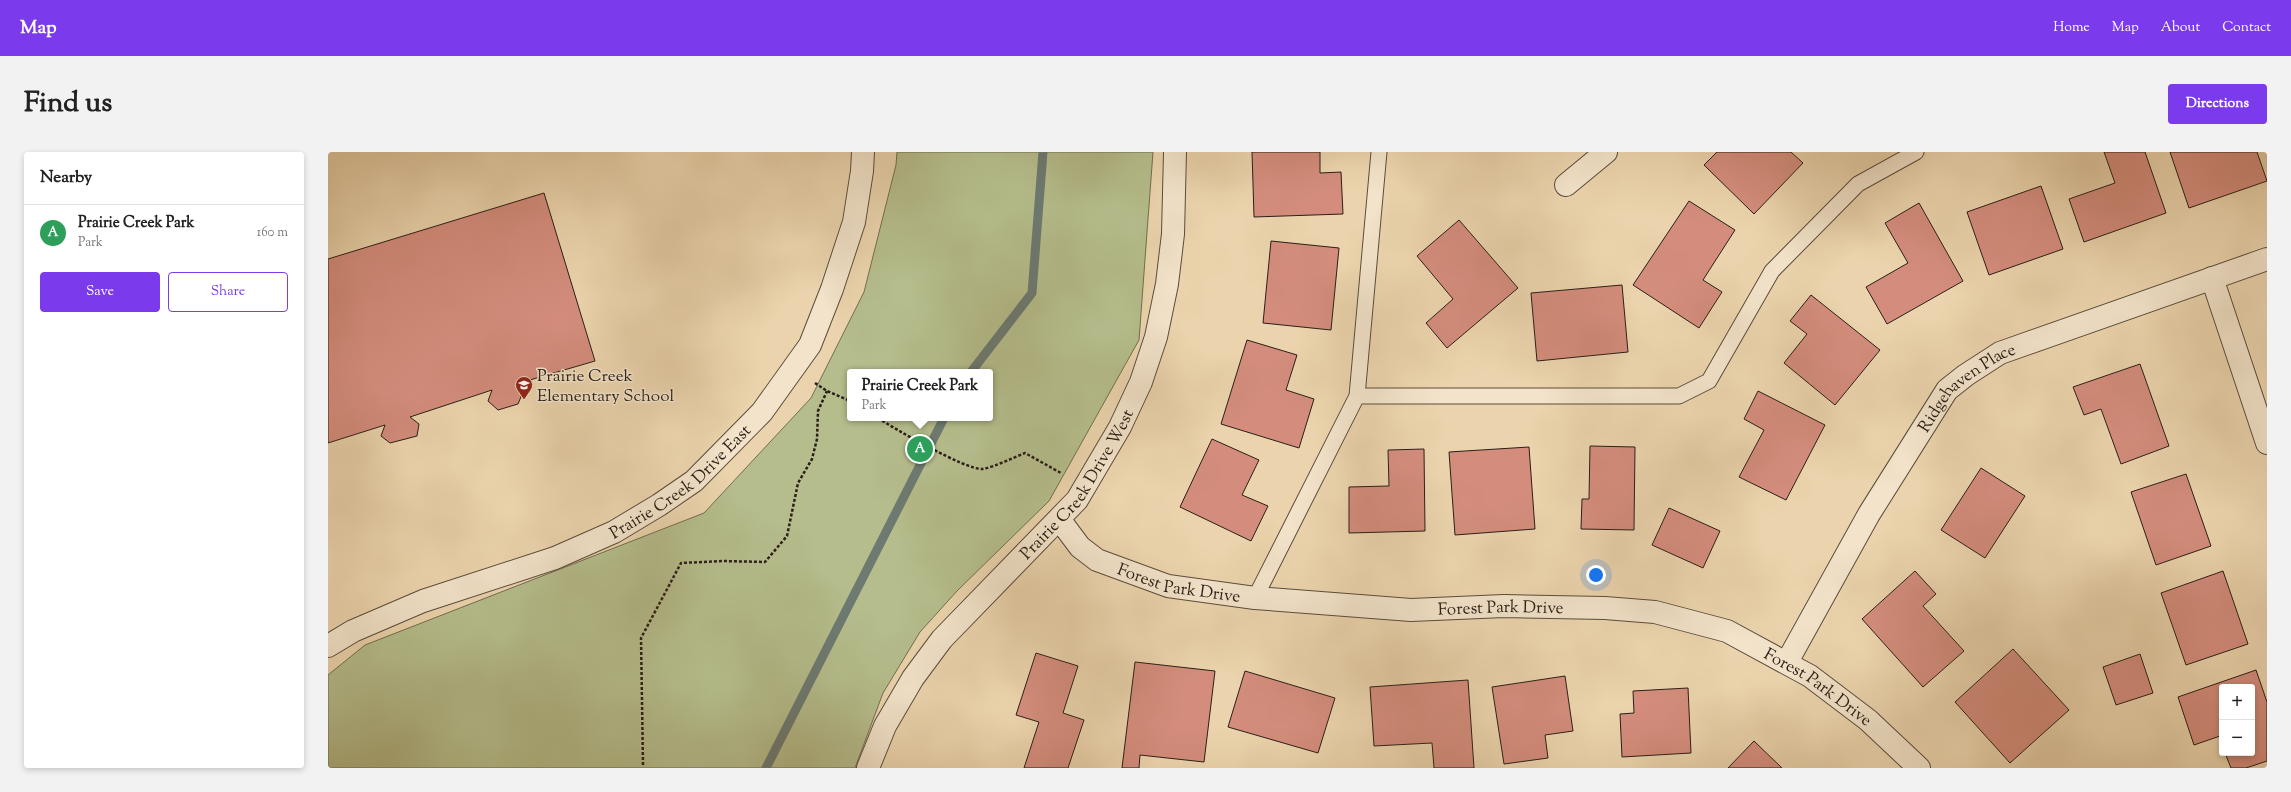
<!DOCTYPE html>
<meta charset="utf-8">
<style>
:root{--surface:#fff;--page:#f2f2f2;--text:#222;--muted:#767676;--line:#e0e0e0;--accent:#7c3aed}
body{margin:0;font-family:"Sorts Mill Goudy",serif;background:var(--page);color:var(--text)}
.controls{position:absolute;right:12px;bottom:12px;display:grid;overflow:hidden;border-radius:4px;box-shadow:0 2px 6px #0003}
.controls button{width:36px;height:36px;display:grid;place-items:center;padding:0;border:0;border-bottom:1px solid var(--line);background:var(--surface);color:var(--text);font:20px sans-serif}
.you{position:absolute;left:1268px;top:423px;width:14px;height:14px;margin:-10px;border:3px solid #fff;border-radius:50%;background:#1a73e8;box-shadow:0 0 0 6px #1a73e833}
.badge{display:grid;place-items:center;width:26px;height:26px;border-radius:50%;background:var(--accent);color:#fff;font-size:13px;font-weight:700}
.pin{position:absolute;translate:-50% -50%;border:2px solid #fff;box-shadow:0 1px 4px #0006}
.popup{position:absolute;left:519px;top:217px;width:146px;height:52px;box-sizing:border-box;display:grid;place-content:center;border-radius:4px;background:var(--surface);filter:drop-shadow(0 1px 3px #0005);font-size:13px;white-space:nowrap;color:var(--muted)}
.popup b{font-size:15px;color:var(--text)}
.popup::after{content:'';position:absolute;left:50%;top:100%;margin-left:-8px;border:8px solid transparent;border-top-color:var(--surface)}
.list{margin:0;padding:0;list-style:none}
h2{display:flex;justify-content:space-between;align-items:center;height:52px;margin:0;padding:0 16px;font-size:17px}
h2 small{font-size:13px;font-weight:400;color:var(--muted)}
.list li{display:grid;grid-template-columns:26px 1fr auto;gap:12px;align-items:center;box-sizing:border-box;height:56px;padding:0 16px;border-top:1px solid var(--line)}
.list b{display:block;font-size:15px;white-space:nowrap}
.list p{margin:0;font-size:13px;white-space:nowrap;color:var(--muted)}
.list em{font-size:13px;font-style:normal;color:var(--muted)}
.actions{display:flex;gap:8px;padding:12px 16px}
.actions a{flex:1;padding:9px 0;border:1px solid var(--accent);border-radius:4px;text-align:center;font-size:14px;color:var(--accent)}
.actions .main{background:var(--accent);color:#fff}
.map{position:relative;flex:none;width:1939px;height:616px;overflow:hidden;border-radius:4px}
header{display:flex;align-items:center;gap:24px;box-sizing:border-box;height:56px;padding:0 20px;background:var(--accent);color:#fff}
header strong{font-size:19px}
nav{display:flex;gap:22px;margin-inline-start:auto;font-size:14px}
.intro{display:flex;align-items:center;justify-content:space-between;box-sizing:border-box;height:96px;padding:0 24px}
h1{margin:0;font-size:28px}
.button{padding:10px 18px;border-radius:4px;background:var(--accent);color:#fff;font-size:14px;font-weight:700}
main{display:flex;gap:24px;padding:0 24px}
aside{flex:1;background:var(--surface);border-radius:4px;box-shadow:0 2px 6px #0003}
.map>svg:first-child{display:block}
.green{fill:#b5bd8c;stroke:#706e52;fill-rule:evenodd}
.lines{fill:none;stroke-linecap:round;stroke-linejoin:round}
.stream{stroke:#6c7a72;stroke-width:9}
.building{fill:#d48d7d;stroke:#2b1e17}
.service-casing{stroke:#5b4c3c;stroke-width:17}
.minor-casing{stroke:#5b4c3c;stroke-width:24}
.tertiary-casing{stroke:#5b4c3c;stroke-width:24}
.path{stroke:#2b1e17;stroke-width:2.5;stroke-dasharray:3 2;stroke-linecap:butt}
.service{stroke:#f2e3ca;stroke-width:15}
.minor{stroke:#f2e3ca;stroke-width:22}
.tertiary{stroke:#f2e3ca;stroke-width:22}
.labels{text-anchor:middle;stroke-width:3;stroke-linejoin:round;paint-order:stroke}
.poi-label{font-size:17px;fill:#2b1e17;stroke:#f2e3ca;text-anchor:start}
.street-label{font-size:17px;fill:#2b1e17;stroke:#f2e3ca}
</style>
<header>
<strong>Map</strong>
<nav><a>Home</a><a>Map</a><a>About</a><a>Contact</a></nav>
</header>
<div class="intro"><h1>Find us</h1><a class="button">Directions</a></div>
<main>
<aside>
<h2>Nearby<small></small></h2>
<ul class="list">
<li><span class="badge" style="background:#2e9e5b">A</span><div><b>Prairie Creek Park</b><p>Park</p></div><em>160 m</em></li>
</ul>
<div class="actions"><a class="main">Save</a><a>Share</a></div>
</aside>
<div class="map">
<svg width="1939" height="616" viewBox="0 0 1939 616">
<rect width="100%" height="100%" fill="#ebd4ad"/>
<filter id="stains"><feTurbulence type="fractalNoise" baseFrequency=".005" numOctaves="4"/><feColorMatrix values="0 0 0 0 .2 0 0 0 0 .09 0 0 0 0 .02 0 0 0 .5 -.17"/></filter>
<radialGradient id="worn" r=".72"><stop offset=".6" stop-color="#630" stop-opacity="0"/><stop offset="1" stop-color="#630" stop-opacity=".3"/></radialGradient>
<!-- green -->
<path class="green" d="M569 0H825L811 188 721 349 629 439 592 480 555 541 527 616H0V523L37 493 376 361 483 246 536 140 568 13ZM522 220H662V266H522Z"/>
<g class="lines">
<!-- stream -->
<path class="stream" d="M643 220 704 141 715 0
M438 616 616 266"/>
</g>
<!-- building -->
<path class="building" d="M924 0H992V21L1013 20 1015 62 926 65Z
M1389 0H1463L1475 11 1426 62 1376 13Z
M1776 0H1817L1838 61 1756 90 1741 47 1787 31Z
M1842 0H1929L1939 29 1861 56Z
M1713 34 1735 97 1661 123 1639 60Z
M216 41 267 209 188 232 195 240 190 252 170 258 160 249 164 238 82 265 91 272 89 284 62 291 53 284 57 273 0 291V107Z
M1361 49 1407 78 1375 128 1394 140 1371 176 1305 133Z
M1591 51 1635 129 1559 172 1538 135 1580 111 1557 71Z
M1131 68 1190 136 1119 196 1098 171 1125 147 1089 104Z
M943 89 1011 96 1003 178 935 171Z
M1294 133 1300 200 1209 209 1203 141Z
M1483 143 1552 198 1507 253 1456 211 1479 182 1462 169Z
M919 188 969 203 958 238 986 247 971 296 893 272Z
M1812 212 1841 294 1793 312 1773 257 1756 263 1745 235Z
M1430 239 1497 273 1458 348 1411 325 1436 278 1416 267Z
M884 287 931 308 914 343 940 354 923 389 852 355Z
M1262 294 1307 295 1306 378 1253 377 1254 347H1261Z
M1201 295 1207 377 1127 383 1121 300Z
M1096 297 1097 379 1021 381V335L1061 334 1060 298Z
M1653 316 1697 344 1657 406 1613 378Z
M1858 322 1883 394 1828 413 1803 340Z
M1341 356 1392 379 1375 416 1324 393Z
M1587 419 1608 442 1595 454 1636 499 1595 535 1534 467Z
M1895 419 1920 492 1858 513 1833 441Z
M1685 497 1741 558 1682 611 1627 550Z
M708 501 750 514 735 561 756 568 740 616H696L711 570 688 563Z
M1812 502 1825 541 1788 553 1775 515Z
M807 510 887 519 876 610 812 603 811 616H794Z
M1928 518 1939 550V609L1918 616H1903L1897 601H1924V535H1894V591L1892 584 1866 593 1850 545Z
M917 519 1007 546 990 601 900 575Z
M1237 524 1245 579 1217 583 1220 606 1176 612 1164 535Z
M1140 528 1146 616H1106L1104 591 1046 594 1042 535Z
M1360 536 1363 601 1294 605 1292 562 1306 561 1305 539Z
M1426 589 1454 616H1400Z"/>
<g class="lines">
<defs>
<path id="service" d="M1029 244H1351L1381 229 1444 119 1530 32 1588 0
M927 446 1029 244 1051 0"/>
<g id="minor">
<path d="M1238 33 1278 0"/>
<path d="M1884 126 1939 291"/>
<path id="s1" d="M731 367 752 395 769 408 840 434 927 446 1083 458 1176 454 1277 456 1327 460 1399 479 1482 524 1540 568 1591 616"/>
<path id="s2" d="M0 494 25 479 95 449 227 406 286 380 331 353 366 329 434 260 482 193 504 137 526 70 534 19 535 0"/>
<path id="s3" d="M1459 510 1541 362 1619 238 1638 223 1672 201 1939 107"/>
</g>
<g id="tertiary">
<path id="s4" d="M540 616 557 574 585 526 614 487 749 348 792 275 813 230 828 185 839 132 845 82 847 0"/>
</g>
</defs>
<!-- service casing -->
<use href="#service" class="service-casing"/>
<!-- minor casing -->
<use href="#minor" class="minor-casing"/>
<!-- tertiary casing -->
<use href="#tertiary" class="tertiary-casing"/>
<!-- path -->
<path class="path" d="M487 231 499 239 522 249
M550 266C565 276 638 318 654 317 667 315 684 306 697 301L733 321
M315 613 313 486 353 411 395 409 437 410 459 384 470 331 484 307 489 287 490 259 499 239"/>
<!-- service -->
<use href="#service" class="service"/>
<!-- minor -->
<use href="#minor" class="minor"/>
<!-- tertiary -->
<use href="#tertiary" class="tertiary"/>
</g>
<!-- icons -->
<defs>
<symbol id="school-pin" viewBox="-11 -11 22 30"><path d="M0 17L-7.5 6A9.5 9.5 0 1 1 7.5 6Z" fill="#8f2418" stroke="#f2e3ca"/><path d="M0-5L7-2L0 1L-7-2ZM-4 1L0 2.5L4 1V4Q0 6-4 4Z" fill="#fff"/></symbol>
</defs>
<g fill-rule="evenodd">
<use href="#school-pin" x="186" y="223" width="20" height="27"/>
</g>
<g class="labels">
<!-- poi labels -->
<g class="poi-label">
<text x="209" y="229">Prairie Creek<tspan x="209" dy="20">Elementary School</tspan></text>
</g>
<!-- street labels -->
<g class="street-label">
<text dy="6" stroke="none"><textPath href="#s3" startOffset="332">Ridgehaven Place</textPath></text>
<text dy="6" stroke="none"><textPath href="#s2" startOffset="392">Prairie Creek Drive East</textPath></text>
<text dy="6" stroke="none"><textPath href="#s4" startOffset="356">Prairie Creek Drive West</textPath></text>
<text dy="6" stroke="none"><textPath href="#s1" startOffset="142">Forest Park Drive</textPath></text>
<text dy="6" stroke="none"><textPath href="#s1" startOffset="466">Forest Park Drive</textPath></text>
<text dy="6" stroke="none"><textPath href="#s1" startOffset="802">Forest Park Drive</textPath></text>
</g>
</g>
<rect width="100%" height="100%" filter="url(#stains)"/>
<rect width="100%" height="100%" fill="url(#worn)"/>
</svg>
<div class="controls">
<button>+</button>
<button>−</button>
</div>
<div class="you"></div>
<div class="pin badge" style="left:592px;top:297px;background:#2e9e5b">A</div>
<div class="popup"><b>Prairie Creek Park</b>Park</div>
</div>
</main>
